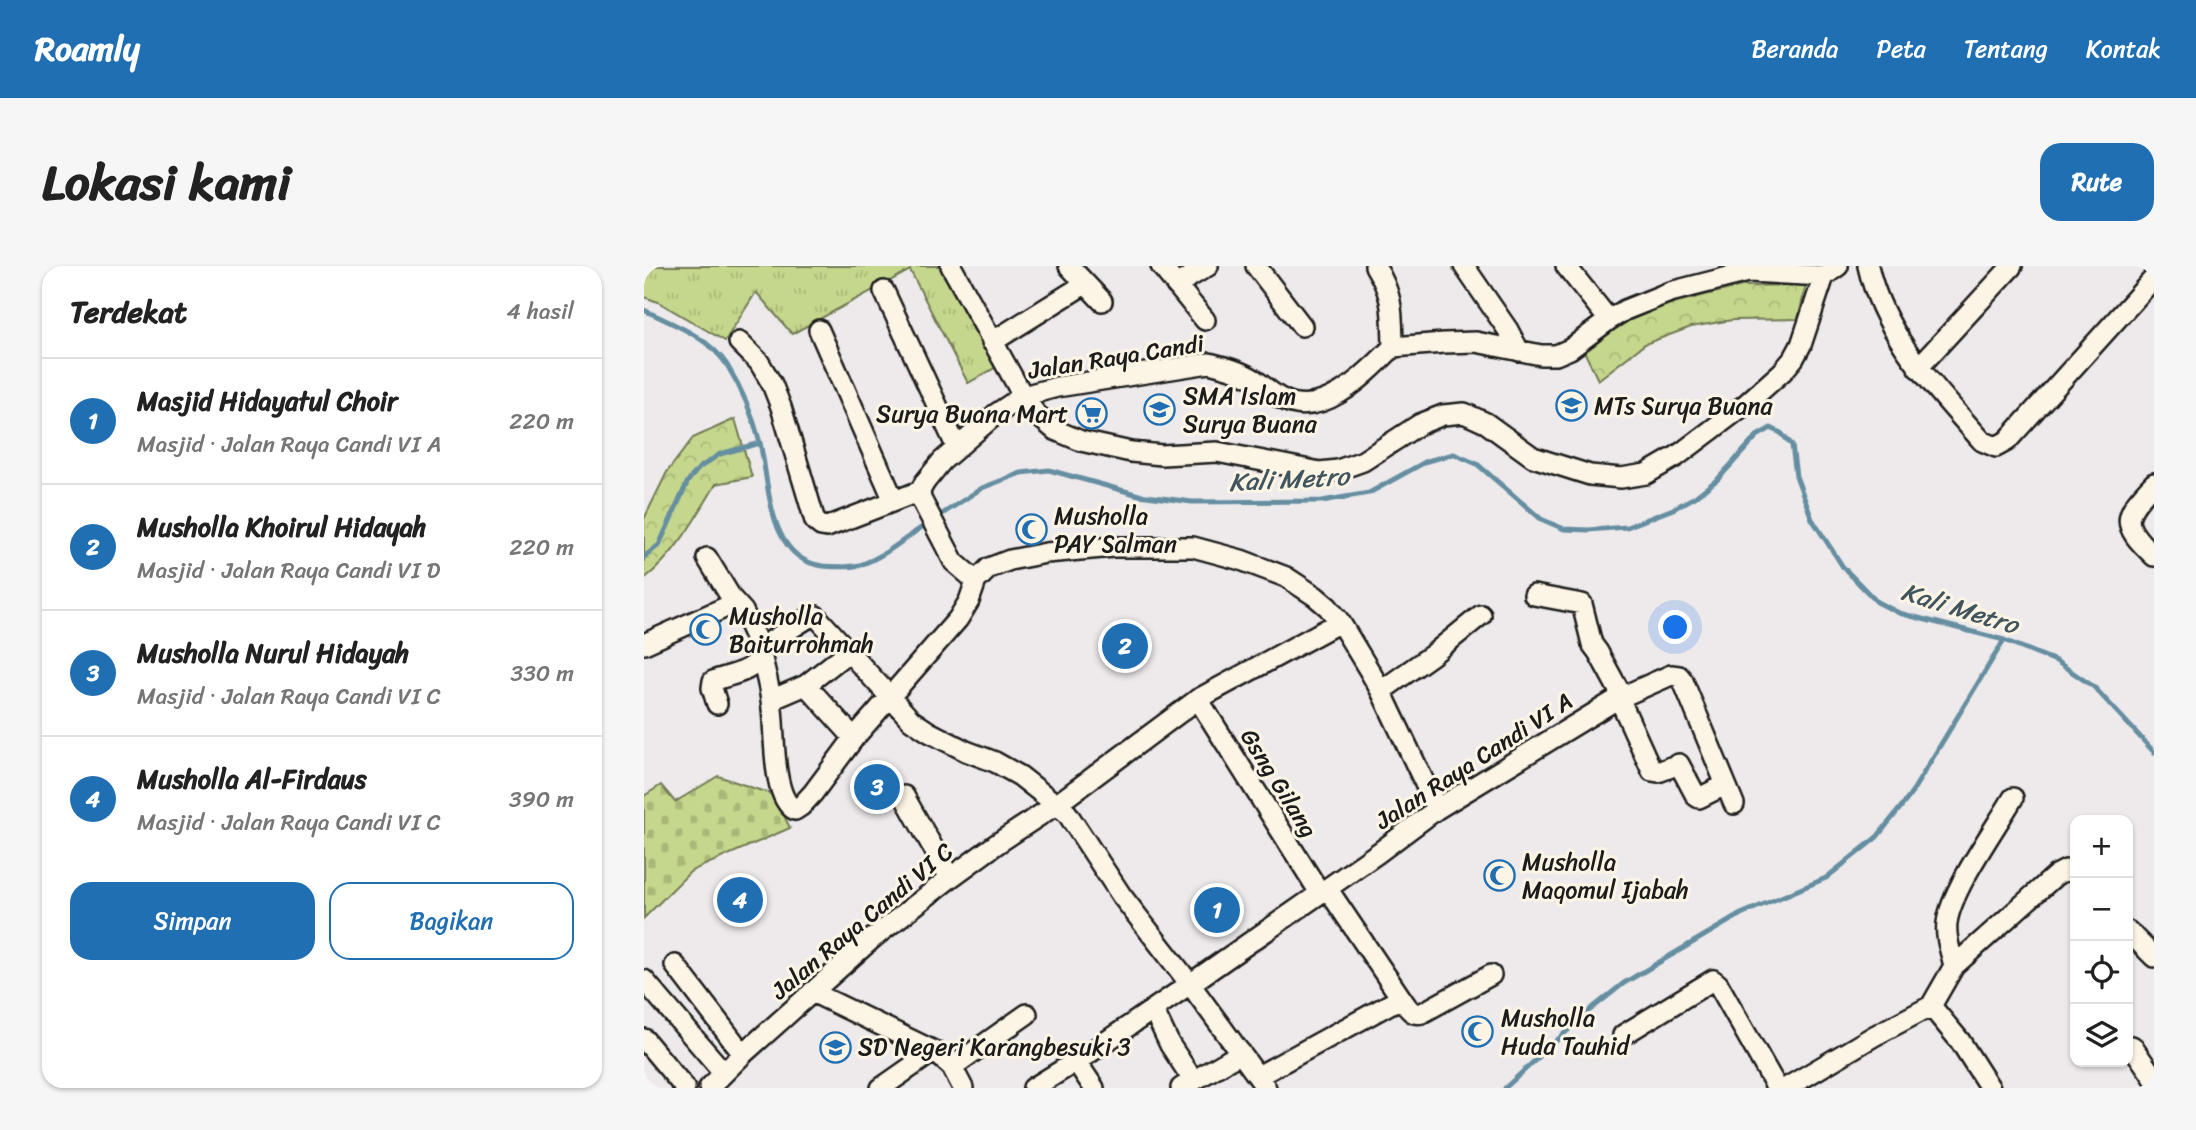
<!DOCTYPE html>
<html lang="id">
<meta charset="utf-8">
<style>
:root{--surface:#fff;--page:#f6f6f6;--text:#222;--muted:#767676;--line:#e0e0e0;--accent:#1f6fb2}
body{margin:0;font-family:Sriracha,sans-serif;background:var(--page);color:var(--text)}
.controls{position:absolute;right:21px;bottom:21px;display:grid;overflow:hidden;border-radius:14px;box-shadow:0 2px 5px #0004}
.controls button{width:63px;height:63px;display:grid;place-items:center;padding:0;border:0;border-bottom:2px solid var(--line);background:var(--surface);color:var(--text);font:35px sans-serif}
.you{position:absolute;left:1032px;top:362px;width:24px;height:24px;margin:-18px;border:5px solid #fff;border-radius:50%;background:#1a73e8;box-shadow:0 0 0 10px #1a73e833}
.badge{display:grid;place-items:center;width:46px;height:46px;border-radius:50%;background:var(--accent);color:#fff;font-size:23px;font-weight:700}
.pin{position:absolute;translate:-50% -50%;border:4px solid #fff;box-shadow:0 2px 7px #0006}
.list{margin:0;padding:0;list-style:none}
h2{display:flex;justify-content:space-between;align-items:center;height:91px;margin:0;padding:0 28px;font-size:30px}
h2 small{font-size:23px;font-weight:400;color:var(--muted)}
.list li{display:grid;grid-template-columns:46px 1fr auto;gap:21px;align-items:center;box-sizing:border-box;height:126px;padding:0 28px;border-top:2px solid var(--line)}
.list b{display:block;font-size:26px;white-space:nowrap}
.list p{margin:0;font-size:23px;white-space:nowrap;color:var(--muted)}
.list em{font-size:23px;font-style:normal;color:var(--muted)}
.actions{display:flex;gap:14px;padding:21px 28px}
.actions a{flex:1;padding:16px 0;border:2px solid var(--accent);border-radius:21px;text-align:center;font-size:24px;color:var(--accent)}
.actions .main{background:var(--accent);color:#fff}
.icon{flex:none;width:38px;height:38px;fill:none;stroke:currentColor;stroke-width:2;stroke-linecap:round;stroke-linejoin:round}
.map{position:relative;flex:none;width:1510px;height:822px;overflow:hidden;border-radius:21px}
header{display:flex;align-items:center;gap:42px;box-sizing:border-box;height:98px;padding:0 35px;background:var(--accent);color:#fff}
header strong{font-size:33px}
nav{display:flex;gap:38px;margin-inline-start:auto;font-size:24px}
.intro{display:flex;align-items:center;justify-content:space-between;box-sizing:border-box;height:168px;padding:0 42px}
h1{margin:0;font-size:49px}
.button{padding:18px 32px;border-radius:21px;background:var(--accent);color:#fff;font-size:24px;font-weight:700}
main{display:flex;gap:42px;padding:0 42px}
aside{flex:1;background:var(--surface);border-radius:21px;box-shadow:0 2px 5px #0004}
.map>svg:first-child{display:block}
.grass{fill:url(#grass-tufts);stroke:#707a54;stroke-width:2}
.forest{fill:url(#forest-crowns);stroke:#707a54;stroke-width:2}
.cemetery{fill:url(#cemetery-stones);stroke:#707a54;stroke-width:2}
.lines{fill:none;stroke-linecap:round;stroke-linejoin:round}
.stream{stroke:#668ea1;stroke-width:5}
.street-casing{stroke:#1c1c1c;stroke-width:24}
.street{stroke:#fcf5e5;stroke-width:19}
.labels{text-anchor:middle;stroke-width:6;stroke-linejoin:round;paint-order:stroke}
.street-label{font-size:24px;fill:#1c1c1c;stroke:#fcf5e5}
.poi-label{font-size:24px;fill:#1c1c1c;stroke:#fcf5e5;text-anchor:start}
.water-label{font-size:26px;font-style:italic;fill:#41555f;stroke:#fcf5e5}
</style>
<header>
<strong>Roamly</strong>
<nav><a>Beranda</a><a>Peta</a><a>Tentang</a><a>Kontak</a></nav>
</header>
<div class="intro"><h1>Lokasi kami</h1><a class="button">Rute</a></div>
<main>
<aside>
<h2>Terdekat<small>4 hasil</small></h2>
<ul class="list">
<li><span class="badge">1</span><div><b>Masjid Hidayatul Choir</b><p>Masjid · Jalan Raya Candi VI A</p></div><em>220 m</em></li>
<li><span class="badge">2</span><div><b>Musholla Khoirul Hidayah</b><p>Masjid · Jalan Raya Candi VI D</p></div><em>220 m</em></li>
<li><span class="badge">3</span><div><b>Musholla Nurul Hidayah</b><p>Masjid · Jalan Raya Candi VI C</p></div><em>330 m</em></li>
<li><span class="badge">4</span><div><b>Musholla Al-Firdaus</b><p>Masjid · Jalan Raya Candi VI C</p></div><em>390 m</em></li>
</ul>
<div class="actions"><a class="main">Simpan</a><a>Bagikan</a></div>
</aside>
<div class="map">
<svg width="1510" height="822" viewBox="0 0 1510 822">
<defs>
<pattern id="grass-tufts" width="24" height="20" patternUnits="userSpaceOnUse" patternTransform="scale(1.75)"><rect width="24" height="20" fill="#c5d78c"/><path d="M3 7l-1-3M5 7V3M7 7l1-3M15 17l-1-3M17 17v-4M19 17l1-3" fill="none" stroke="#a9b878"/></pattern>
<pattern id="forest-crowns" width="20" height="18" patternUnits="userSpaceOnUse" patternTransform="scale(1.75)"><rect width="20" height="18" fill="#c5d78c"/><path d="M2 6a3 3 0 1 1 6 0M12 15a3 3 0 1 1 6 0" fill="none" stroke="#a9b878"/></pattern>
<pattern id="cemetery-stones" width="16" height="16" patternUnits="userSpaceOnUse" patternTransform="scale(1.75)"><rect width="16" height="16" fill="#c5d78c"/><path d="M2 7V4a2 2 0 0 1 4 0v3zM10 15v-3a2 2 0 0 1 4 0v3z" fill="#a9b878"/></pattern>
</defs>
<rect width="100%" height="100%" fill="#eeeaeb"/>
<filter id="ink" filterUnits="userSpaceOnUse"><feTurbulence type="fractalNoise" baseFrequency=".0143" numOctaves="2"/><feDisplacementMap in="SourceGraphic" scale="14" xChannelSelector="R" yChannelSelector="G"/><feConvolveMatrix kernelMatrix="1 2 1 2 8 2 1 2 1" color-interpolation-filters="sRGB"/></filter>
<g filter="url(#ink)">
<!-- grass -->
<path class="grass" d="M0 0H298L354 100 324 117 266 4 148 68 112 26 81 75 14 36 0 31Z"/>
<!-- forest -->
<path class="forest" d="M1162 19 1154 53 1088 54 1047 61 1001 78 954 114 940 85 979 57 1021 39 1098 20Z
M91 153 108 211 72 218C52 252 31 289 0 313V253L23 206 49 172Z"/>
<!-- cemetery -->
<path class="cemetery" d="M74 510 130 529 146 562 47 605 0 652V530L17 519 31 536Z"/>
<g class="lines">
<!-- stream -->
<path class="stream" d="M0 44C29 58 65 71 83 99 98 123 109 150 116 177 126 218 123 293 179 300 191 301 204 302 216 299 242 290 261 272 284 257
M292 252 338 222 377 207 405 204 495 229 548 236 678 235 725 227 783 195 810 188 833 198 897 253 920 263 944 264 983 261 1029 243 1051 231 1074 213 1113 170 1127 162 1137 167 1148 179 1152 210 1168 253 1199 301 1233 336 1255 347 1360 374 1412 395 1450 421 1510 486
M0 291 15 279 44 215 55 202 76 188 116 177
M861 822 946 744 980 717 1097 648 1182 612 1233 571 1265 531 1360 374"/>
<defs>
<path id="street" d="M307 0 379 130 392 148 411 164 437 175 487 186 518 189 573 186 676 206 694 204 719 195 776 158 799 149 820 147 842 157 889 191 946 209 977 212 1002 208 1033 190 1102 138 1139 105 1150 92 1157 79 1180 10
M425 0 458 35
M517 0 561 54
M612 0 658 60
M731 0C750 31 748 46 749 81
M820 0 864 64 875 85
M922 0 965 54
M1224 0C1240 71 1292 122 1338 175L1352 181 1363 175 1510 12
M532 19 564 0
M240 25 312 180
M175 64 250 235
M95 76 115 96 128 118 137 141 171 255 177 260 183 261 276 225
M348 76 433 23
M749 81 800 77 832 76 897 89H912L926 83 965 54 981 44 1026 26 1104 6 1180 10 1194 0
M1274 102 1368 0
M1510 217C1478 250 1476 258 1510 290
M63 292 88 333 99 345 116 382
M332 315 310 296 277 233 276 225 281 216 298 195 352 148 379 130 413 121 565 97C581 101 597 105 611 114 620 120 628 128 638 133 678 155 723 107 749 81
M890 329 938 338 948 378 954 386 978 430
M0 378 91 337
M162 419 210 472
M737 425 788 389 837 349
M975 432 1008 505 1014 506 1035 498 1052 530 1055 532 1081 519
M554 433 676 627
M127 434 162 419 204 386
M73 438 68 422 69 415C86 408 109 407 117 389
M260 530 306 612
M683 622 757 732
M1484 665 1510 691
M31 699 99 788
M1310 700C1307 686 1301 672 1303 657 1307 624 1351 563 1369 532
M0 714 80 807
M168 726 290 785 308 801 319 822
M1287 740 1310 700 1412 609 1422 604 1431 607
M1287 740 1316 775 1346 822
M509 743 526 779 549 814
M979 769 1069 714 1074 718 1133 822
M0 773 41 822
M1488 780 1510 812
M432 795 450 822
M308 801 383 748
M614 810 757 732C763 740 767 750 778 747L847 709
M65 822 99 788 229 672 306 612 354 577 413 538 554 433 696 356
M237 822 290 785
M389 822 444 788 546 718 734 587 793 543 975 432 1027 409 1035 410 1039 415 1090 538
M537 822 597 787
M622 822 546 718 477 629 423 547 376 510 351 496 322 485 285 466 267 454 172 350H167L116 382C119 400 125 417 127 435 132 461 126 530 151 544L157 540 169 527 210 472 314 353 325 335 332 315 345 302 366 294 402 287 470 281H549L597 294 642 311 671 330 684 341 696 356 725 404 737 425 793 543
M1142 822 1230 770 1287 740"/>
</defs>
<!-- street casing -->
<use href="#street" class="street-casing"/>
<!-- street -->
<use href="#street" class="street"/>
</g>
</g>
<!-- icons -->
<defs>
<symbol id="school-ring" viewBox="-11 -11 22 22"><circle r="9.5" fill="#fcf5e5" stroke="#1f6fb2" stroke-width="1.5"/><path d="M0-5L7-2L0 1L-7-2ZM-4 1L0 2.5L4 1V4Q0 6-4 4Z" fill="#1f6fb2"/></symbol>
<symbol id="supermarket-ring" viewBox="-11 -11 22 22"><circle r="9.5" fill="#fcf5e5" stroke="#1f6fb2" stroke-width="1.5"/><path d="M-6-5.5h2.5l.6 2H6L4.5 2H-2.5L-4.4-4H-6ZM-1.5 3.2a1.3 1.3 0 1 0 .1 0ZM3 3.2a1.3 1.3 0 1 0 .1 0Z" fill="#1f6fb2"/></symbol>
<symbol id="mosque-ring" viewBox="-11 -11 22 22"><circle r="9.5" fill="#fcf5e5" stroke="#1f6fb2" stroke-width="1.5"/><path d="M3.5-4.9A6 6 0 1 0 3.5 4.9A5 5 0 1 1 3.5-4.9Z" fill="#1f6fb2"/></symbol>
</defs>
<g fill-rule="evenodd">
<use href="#school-ring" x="910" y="122" width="35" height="35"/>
<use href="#school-ring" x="498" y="126" width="35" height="35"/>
<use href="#supermarket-ring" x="430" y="130" width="35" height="35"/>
<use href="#mosque-ring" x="370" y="246" width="35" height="35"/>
<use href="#mosque-ring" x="44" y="346" width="35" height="35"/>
<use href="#mosque-ring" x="838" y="592" width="35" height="35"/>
<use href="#mosque-ring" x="816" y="748" width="35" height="35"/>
<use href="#school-ring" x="174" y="764" width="35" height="35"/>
</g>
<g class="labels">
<!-- street labels -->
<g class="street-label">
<text transform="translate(472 91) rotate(-9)" y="8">Jalan Raya Candi</text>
<text transform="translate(830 495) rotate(-33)" y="8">Jalan Raya Candi VI A</text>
<text transform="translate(635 517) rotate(58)" y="8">Gsng Gilang</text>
<text transform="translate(218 655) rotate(-40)" y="8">Jalan Raya Candi VI C</text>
</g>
<!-- poi labels -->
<g class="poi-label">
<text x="539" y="138">SMA Islam<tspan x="539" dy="28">Surya Buana</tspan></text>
<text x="950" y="148">MTs Surya Buana</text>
<text x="424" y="156" text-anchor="end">Surya Buana Mart</text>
<text x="410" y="258">Musholla<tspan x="410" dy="28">PAY Salman</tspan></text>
<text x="85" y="358">Musholla<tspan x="85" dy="28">Baiturrohmah</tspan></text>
<text x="878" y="604">Musholla<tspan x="878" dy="28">Maqomul Ijabah</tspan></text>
<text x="857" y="760">Musholla<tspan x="857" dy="28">Huda Tauhid</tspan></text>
<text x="214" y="789">SD Negeri Karangbesuki 3</text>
</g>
<!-- water labels -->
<g class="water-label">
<text transform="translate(645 213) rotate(-3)" y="9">Kali Metro</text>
<text transform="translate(1316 342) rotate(17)" y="9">Kali Metro</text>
</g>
</g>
</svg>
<div class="controls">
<button>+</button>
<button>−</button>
<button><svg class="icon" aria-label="locate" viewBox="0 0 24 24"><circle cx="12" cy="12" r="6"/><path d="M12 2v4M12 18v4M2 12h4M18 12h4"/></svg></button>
<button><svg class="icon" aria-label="layers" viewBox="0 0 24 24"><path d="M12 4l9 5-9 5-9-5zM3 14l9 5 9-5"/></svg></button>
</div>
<div class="you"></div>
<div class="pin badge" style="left:573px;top:644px">1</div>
<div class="pin badge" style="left:481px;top:380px">2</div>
<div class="pin badge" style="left:233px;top:521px">3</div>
<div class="pin badge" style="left:96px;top:634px">4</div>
</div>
</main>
